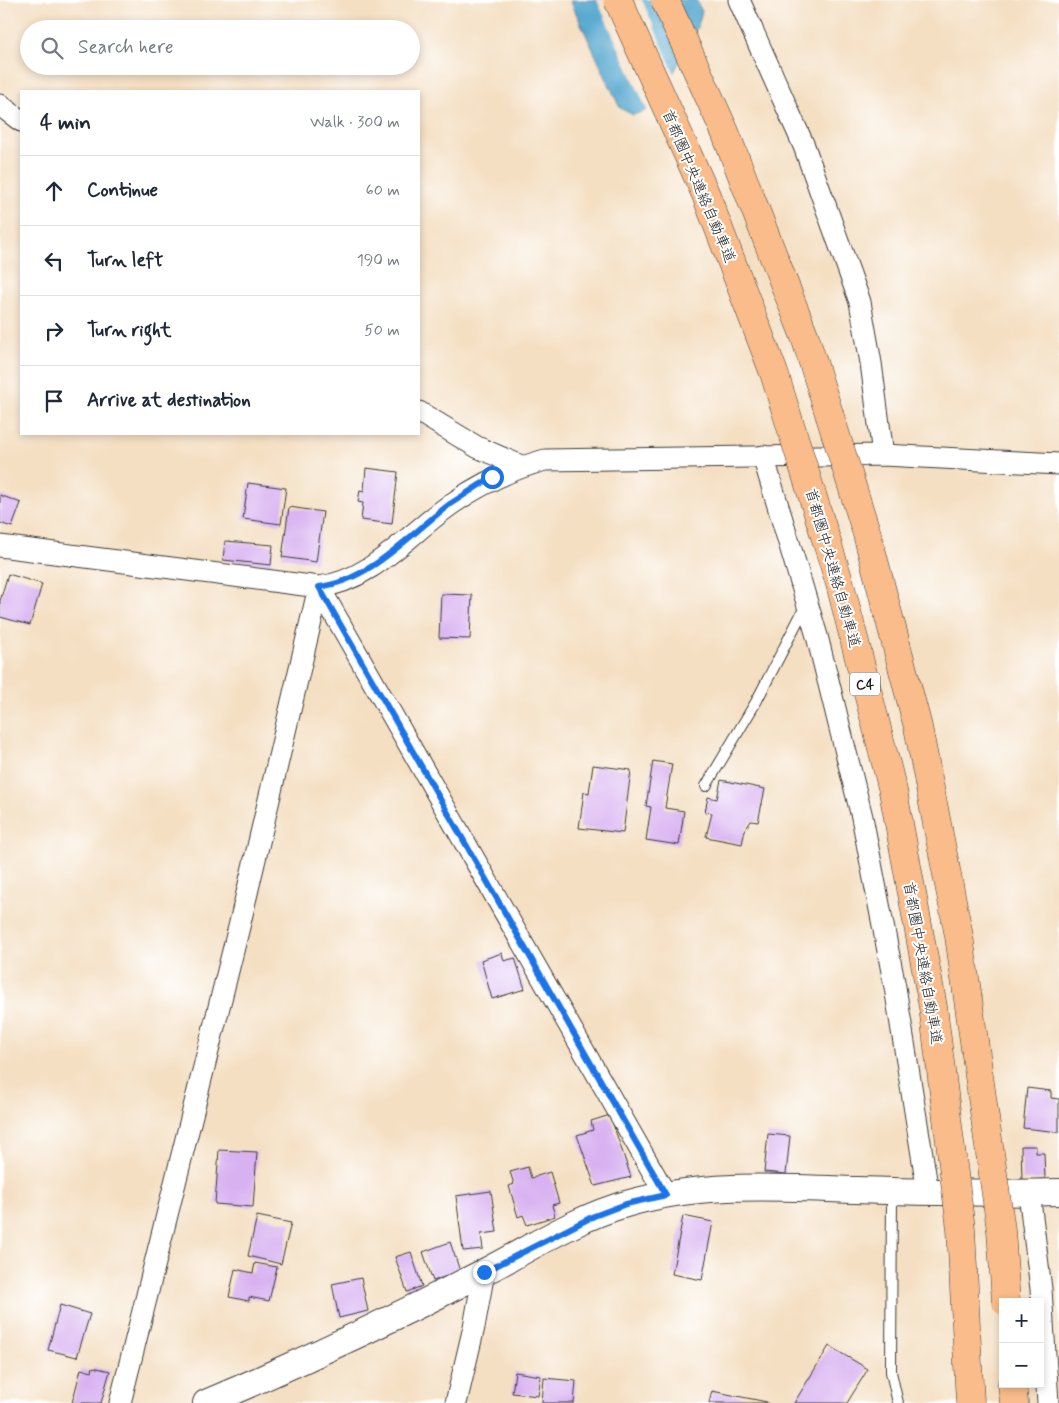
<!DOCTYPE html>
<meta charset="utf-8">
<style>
:root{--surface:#fff;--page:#f2f2f3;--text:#1f2937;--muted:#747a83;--line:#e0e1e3}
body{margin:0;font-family:Mynerve,"Klee One",sans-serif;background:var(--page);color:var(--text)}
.controls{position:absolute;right:15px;bottom:15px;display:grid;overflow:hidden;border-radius:0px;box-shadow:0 2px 8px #0003}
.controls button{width:45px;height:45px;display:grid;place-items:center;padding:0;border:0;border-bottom:1px solid var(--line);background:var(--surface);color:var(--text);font:25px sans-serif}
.stop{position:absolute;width:15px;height:15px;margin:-11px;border:4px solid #1a73e8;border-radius:50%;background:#fff}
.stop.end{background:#1a73e8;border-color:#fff;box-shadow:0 1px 5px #0008}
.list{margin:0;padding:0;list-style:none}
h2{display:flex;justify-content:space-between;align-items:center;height:65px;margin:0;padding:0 20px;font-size:21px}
h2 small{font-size:16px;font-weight:400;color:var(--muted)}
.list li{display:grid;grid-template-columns:32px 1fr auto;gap:15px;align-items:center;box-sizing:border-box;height:70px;padding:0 20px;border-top:1px solid var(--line)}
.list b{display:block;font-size:19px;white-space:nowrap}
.list em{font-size:16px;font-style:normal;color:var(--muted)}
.icon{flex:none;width:28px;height:28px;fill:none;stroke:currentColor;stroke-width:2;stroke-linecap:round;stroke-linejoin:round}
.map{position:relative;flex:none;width:1059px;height:1403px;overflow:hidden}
.search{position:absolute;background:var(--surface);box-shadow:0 2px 8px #0003;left:20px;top:20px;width:400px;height:55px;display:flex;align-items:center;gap:12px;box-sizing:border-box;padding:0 18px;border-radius:28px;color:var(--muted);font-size:19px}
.panel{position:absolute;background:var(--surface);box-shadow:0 2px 8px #0003;left:20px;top:90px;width:400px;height:345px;border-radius:0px}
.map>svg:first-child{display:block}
.water{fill:#52a6ce;stroke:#376175}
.pier{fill:#f4dfc2}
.building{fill:#d8b1f1}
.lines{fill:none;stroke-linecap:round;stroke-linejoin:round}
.service-casing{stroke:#3c3935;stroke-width:12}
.minor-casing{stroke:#3c3935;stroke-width:23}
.tertiary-casing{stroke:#3c3935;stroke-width:28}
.motorway-casing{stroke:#3c3935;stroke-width:29}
.service{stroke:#fff;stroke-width:10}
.minor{stroke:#fff;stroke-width:21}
.tertiary{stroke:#fff;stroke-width:26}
.motorway{stroke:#f9bc8a;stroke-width:28}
.motorway-bridge-casing{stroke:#3c3935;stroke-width:29;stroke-linecap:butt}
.motorway-bridge{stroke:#f9bc8a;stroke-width:28}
.route{stroke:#1a73e8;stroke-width:6}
.labels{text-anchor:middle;stroke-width:4;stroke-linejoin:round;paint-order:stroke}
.shield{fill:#fff;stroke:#606060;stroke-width:1}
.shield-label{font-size:14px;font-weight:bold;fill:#1c1c1c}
.street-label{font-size:15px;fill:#1c1c1c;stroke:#fff}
</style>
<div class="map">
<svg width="1059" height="1403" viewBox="0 0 1059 1403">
<rect width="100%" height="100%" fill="#fff"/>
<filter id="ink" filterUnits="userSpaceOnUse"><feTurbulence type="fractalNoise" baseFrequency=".02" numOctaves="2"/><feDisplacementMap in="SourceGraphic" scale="10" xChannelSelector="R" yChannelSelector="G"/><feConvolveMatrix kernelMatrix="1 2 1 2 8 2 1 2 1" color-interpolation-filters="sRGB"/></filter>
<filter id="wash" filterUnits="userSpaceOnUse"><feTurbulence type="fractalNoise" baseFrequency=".0096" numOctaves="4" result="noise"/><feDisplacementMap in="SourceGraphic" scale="20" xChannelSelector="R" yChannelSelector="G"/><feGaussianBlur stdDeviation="1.12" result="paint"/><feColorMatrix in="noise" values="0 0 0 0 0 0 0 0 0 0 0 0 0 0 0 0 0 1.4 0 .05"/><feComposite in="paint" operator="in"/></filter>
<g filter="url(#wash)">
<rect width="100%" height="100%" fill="#f4dfc2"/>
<!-- water -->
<path class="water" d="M570 0H696L702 11 698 26 656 107 633 115 620 108Z"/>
<!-- pier -->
<path class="pier" d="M597 0H642L675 75 656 110 648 112Z"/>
<g id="blocks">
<!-- building -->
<path class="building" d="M366 468 398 472 392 524 361 520 363 503 358 502 360 490 364 491Z
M248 483 286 488 281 524 243 519Z
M0 495 21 503 12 527 0 523Z
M289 507 323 512 316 562 282 557Z
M225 541 273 545 271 565 223 560Z
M8 574 42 584 30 625 0 617V601Z
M441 594 472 595 470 639 439 638Z
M653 761 672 764 665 808 684 811 679 845 646 840 651 807 646 806Z
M593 765 631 770 623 833 579 828 584 792 589 793Z
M721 780 765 789 758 822 751 821 745 830 742 844 706 837 712 813 705 812 708 797 717 799Z
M502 953 504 961 515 958 525 989 492 999 481 960Z
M1027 1088 1051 1091V1098L1059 1099V1132L1023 1128Z
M610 1115 631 1177 595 1186 577 1135 593 1130 591 1121Z
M768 1134 790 1136 786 1174 764 1172Z
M1021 1146H1036V1153H1044L1045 1179 1022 1180Z
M219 1150 257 1152 253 1207 215 1204Z
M528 1167 531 1178 550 1172 559 1203 552 1205 555 1216 527 1225 523 1215 518 1217 509 1186 514 1184 510 1172Z
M491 1191 497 1232 481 1234 483 1249 463 1251 456 1196Z
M257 1216 291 1223 281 1264 248 1256Z
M683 1216 713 1222 702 1280 672 1274Z
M450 1242 460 1271 433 1281 423 1252Z
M411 1252 422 1286 407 1292 395 1257Z
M255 1263 277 1267 269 1301 249 1297V1301L229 1297 235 1269 253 1273Z
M361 1278 368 1311 339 1318 332 1284Z
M60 1305 90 1314 77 1357 48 1350Z
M829 1346 868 1369 847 1403H794Z
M93 1367 110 1371 101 1403H72L81 1369 92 1372Z
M515 1372 541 1376 538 1396 512 1393Z
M544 1378 576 1381 574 1403H542Z
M712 1391 767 1402V1403H709Z"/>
</g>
</g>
<g filter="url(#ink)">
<use href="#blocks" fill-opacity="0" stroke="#3c3935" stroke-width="1"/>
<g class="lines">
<defs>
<path id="service" d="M706 786 756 702 806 605
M892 1192 891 1372 898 1403"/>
<path id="minor" d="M739 0 804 146 860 302 871 363 883 455
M0 105 21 121
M419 412 477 447 521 466
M763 456 817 636 862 817 895 987 928 1192
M0 546 319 587C372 581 410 532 453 503 482 483 511 469 545 460L883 455 1059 464
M319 587 666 1195
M1029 1193 1041 1289 1048 1403
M120 1403 239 927 319 587
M456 1403 474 1327 484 1272"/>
<path id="tertiary" d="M206 1403C300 1363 393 1319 484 1272 531 1248 576 1218 626 1204 700 1182 780 1187 856 1190 923 1192 991 1194 1059 1192"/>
<path id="motorway" d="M1012 1384 1014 1403"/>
</defs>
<!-- service casing -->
<use href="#service" class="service-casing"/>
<!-- minor casing -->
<use href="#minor" class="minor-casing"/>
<!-- tertiary casing -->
<use href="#tertiary" class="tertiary-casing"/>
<!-- motorway casing -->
<use href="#motorway" class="motorway-casing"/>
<!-- service -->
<use href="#service" class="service"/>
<!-- minor -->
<use href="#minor" class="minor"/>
<!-- tertiary -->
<use href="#tertiary" class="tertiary"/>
<!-- motorway -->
<use href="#motorway" class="motorway"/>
<defs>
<path id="motorway-bridge" d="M618 0 706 195 774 373 840 584 893 791 933 1007 961 1229 970 1403
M665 0 725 132 805 337 867 534 918 727 959 936 1001 1230 1006 1302"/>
</defs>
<!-- motorway-bridge casing -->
<use href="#motorway-bridge" class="motorway-bridge-casing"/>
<!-- motorway-bridge -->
<use href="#motorway-bridge" class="motorway-bridge"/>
</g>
</g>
<g class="lines" filter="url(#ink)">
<!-- route -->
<path class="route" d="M484 1272 594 1216 626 1204 666 1195 319 587C370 581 410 534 450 504 464 495 478 486 492 477"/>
</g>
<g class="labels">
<!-- shield labels -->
<rect class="shield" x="850" y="672.5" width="30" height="23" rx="4"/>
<g class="shield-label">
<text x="865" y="689">C4</text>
</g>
<!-- street labels -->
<g class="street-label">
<text transform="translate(699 186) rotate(67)" y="5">首都圏中央連絡自動車道</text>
<text transform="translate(833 568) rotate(74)" y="5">首都圏中央連絡自動車道</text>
<text transform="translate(923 963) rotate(80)" y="5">首都圏中央連絡自動車道</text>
</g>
</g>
</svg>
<div class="controls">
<button>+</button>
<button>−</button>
</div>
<div class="stop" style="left:492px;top:477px"></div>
<div class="stop end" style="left:484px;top:1272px"></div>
<div class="search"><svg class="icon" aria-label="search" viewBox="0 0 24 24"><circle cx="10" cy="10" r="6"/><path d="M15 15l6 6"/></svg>Search here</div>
<section class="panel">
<h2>4 min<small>Walk · 300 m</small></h2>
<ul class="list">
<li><svg class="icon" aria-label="ahead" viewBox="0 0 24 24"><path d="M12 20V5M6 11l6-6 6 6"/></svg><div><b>Continue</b></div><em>60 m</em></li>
<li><svg class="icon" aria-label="left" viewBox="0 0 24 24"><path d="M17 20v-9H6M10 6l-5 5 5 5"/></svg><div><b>Turn left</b></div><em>190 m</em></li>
<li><svg class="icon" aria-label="right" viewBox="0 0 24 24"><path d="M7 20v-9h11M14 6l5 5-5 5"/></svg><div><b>Turn right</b></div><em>50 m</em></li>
<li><svg class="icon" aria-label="arrive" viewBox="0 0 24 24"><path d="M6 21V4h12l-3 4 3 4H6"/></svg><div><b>Arrive at destination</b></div></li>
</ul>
</section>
</div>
